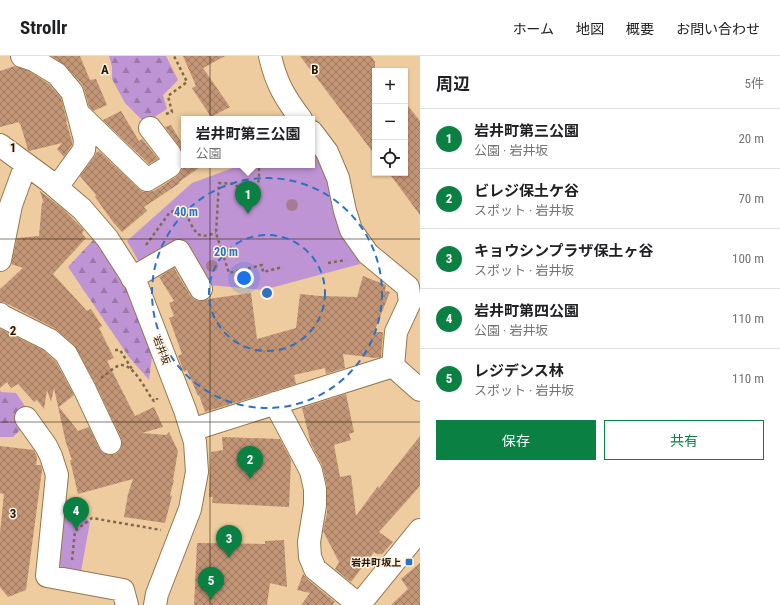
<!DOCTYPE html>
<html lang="ja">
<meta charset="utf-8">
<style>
:root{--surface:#fff;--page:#f6f6f6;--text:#202124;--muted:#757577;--line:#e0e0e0;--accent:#0b8043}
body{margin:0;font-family:"Roboto Condensed","Noto Sans JP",sans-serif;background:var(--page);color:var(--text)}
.controls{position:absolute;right:12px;top:12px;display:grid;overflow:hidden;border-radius:0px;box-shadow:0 1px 3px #0004}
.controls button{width:36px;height:36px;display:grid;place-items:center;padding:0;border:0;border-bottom:1px solid var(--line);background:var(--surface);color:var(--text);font:20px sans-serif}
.you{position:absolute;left:244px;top:222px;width:14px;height:14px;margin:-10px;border:3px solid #fff;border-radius:50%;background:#1a73e8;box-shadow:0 0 0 6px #1a73e833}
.badge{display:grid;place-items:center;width:26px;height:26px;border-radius:50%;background:var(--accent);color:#fff;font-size:13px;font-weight:700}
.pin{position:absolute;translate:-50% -33px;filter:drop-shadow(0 1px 2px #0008)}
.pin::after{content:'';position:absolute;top:21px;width:14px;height:12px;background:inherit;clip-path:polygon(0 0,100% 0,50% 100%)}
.popup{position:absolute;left:181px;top:60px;width:134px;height:52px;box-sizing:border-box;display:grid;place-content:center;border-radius:0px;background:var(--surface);filter:drop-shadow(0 1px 3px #0005);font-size:13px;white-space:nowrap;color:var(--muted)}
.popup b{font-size:15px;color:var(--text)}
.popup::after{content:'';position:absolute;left:50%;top:100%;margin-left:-8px;border:8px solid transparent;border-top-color:var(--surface)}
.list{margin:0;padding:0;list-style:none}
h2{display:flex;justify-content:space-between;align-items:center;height:52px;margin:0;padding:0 16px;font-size:17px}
h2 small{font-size:13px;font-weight:400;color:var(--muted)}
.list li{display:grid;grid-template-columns:26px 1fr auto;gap:12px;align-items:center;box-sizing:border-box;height:60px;padding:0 16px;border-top:1px solid var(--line)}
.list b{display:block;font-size:15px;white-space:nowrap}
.list p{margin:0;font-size:13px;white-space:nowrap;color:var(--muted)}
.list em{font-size:13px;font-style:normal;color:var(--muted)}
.actions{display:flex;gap:8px;padding:12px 16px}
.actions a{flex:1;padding:9px 0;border:1px solid var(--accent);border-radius:0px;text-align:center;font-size:14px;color:var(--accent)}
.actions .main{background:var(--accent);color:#fff}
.icon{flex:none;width:22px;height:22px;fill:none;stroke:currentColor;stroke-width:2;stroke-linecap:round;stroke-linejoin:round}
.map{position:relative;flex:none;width:420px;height:549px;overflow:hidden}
header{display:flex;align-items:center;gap:24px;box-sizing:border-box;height:56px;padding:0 20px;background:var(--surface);border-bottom:1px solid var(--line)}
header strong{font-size:19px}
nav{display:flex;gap:22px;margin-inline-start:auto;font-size:14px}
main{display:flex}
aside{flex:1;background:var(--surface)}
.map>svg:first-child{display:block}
.forest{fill:url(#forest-firs)}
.green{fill:#bf94d4}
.building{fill:url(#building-cross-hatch)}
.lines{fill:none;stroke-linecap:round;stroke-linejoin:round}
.minor-casing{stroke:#95764c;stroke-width:24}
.path{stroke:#7f694b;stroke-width:2.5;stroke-dasharray:3 3;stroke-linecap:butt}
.minor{stroke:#fff;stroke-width:22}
.tree{fill:#a97b92}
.grid{fill:none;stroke:#231706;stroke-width:1;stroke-opacity:0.55}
.ring{fill:none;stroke:#2c71c2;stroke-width:2;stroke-dasharray:7 5}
.poi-dot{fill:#2c71c2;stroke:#fef1df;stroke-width:1.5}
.labels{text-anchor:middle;stroke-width:3;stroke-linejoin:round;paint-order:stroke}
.street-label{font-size:10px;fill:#231706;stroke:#fef1df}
.poi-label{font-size:10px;font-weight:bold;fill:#231706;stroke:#fef1df;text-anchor:end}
.grid-label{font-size:13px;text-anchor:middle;font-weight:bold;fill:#231706;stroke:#fef1df;stroke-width:3;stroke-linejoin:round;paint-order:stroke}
.centre{fill:#2c71c2;stroke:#fef1df;stroke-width:2}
.ring-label{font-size:12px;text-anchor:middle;font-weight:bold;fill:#2c71c2;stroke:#fef1df;stroke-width:3;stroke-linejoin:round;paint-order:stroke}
</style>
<header>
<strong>Strollr</strong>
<nav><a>ホーム</a><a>地図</a><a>概要</a><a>お問い合わせ</a></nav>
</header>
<main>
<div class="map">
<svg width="420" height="549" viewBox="0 0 420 549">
<defs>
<pattern id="forest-firs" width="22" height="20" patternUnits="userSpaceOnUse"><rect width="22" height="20" fill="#bf94d4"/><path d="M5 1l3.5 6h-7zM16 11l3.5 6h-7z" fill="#9b78aa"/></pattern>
<pattern id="building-cross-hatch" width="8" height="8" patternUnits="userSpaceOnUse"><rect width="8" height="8" fill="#c39577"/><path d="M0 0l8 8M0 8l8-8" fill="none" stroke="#9e7960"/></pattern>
</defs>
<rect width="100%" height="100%" fill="#eecc9f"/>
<!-- forest -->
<path class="forest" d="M109 0H166L178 24 163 39 167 53 145 67 125 47 112 23V11Z
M95 182 127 231 152 300 149 324 129 301 68 211Z
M0 334 1 336 16 337 27 353 24 370 13 381H0Z"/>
<!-- green -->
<path class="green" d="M312 91 325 107 340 171 360 208 263 234 209 229 187 187 142 211 127 185 192 127 241 109H312Z
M66 444 90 466 81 515 62 512 57 505 62 482Z"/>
<!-- building -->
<path class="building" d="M51 0H80L90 24 96 23 107 49 93 55 89 50 84 33 82 28 66 10Z
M183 0H225L203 12 230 51 211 61 192 32 196 30Z
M300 0H371L375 6V99Z
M15 10 29 15 49 28 61 42 67 65H66L72 85V89L64 101 57 93 62 87 29 95 28 94 20 67 19 68V66L0 71V15Z
M405 46 420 65V159L389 117H405Z
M121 55 139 85 142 83 158 103 149 108 103 64Z
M171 69 184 91V109H203L179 126 180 127 144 151 147 155 122 176 113 166 95 141 96 139 80 120 94 101 96 97 99 95 139 133 143 136H148L154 135 176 121 182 114 184 108V101L182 94 165 71Z
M40 135 63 153 84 174 82 178 86 182 53 218 87 255 91 253 102 270 99 272 114 302 107 305 135 360 154 351 163 371 142 377 166 379 169 376 178 395 173 424H174L170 439 172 440 165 467 124 461 128 438 133 423 78 438 70 404H72L66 387 54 332 51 346 47 334 44 353 37 344 34 346 18 328 11 332 7 326 0 332V273L43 294 56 306 74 339 59 351 78 375 89 371 99 392 103 397 109 399 116 398 120 394 122 388 121 382 96 329 74 289 56 273 4 246H0V233L23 212 11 208 17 182 39 180 42 146 44 148Z
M174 212 190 239 195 244 201 245 208 243 251 237 257 283 296 272 300 238 320 240 357 241 363 220 386 229 385 235 390 236 374 276H383L381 301 375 302 343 298 345 312 326 318 325 312 294 319 296 328 205 356 199 339 198 340 187 314 184 316 178 300 182 298 169 262 174 260 169 247 174 245 159 221Z
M346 338 354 376 349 378 351 384 334 389 340 421 351 419 356 460 378 430 379 432 420 380V430L379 476 393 486 382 498H377L374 496 351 526 335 513 339 506 323 475 327 457V430L322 409 311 388 302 352Z
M222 381 280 383 291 404 289 451 212 447 213 441H209L211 396 223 394Z
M0 390 34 394 37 401 36 409H41L42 414 26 534 8 541 0 531V477L4 438 0 437Z
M284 484 287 531 270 527 267 549H194L197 487 265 488V485Z
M420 507V549H391L408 533 401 523Z
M303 518 307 523 335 546 332 549H301L310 537 297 534Z"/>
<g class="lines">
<defs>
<path id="minor" d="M22 0 34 4 57 18 72 36 78 57 85 84 84 94 57 131
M270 0C276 27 285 42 301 63
M78 57 147 124 170 110 172 104 170 98 150 72
M312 76 327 96 338 122 345 155 351 174 368 198 408 231 410 246 396 276 393 310 420 334
M0 89 49 125 82 153 107 182 136 227 185 354 195 386 197 416 190 453 157 538 155 549
M0 204 11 149 26 108
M132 222 179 195 201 233
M0 258 2 260 50 284 66 298 85 334 110 387
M275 347 311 415 315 433V449L309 486 310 501 315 513 359 549
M26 362 46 390 51 400 57 419 47 520 123 534 127 549
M191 374 393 310
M359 549 420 474"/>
</defs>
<!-- minor casing -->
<use href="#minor" class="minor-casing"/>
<!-- path -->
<path class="path" d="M166 58 172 56 168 40 187 26 174 0
M264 109 259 111C259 120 260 129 253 136 245 136 240 134 235 128L219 127 216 177 229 217 262 209 263 216 283 211
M146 189 170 156 184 153C187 159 194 178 200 179 205 181 211 178 216 177
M328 207 346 204
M115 294H120L132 313
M101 322C107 318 114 311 120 309 133 307 146 334 152 343L154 345 157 344V342
M72 504 75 475 92 462 161 474"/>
<!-- minor -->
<use href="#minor" class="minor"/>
</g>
<!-- trees -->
<g class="tree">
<circle cx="292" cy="149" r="6"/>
<circle cx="212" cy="210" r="6"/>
</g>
<!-- grid -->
<path class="grid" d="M210 0V549M0 183H420M0 366H420"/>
<!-- distance rings -->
<g class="ring">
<circle cx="267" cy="237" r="58"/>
<circle cx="267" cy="237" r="115"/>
</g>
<!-- markers -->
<rect class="poi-dot" x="405" y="502" width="8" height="8" rx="2"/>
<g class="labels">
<!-- street labels -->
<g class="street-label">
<text transform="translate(162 294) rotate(69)" y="4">岩井坂</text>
</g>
<!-- poi labels -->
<g class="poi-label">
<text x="401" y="510">岩井町坂上</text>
</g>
</g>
<g class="grid-label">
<text x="105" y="18">A</text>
<text x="315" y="18">B</text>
<text x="13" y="96">1</text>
<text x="13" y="279">2</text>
<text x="13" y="462">3</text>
</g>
<circle cx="267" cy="237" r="6" class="centre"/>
<g class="ring-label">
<text x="186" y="160">40 m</text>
<text x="226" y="200">20 m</text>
</g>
</svg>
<div class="controls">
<button>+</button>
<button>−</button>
<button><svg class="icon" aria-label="locate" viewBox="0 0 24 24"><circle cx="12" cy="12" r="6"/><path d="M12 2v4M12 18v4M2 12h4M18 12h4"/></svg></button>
</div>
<div class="you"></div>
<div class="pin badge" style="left:248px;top:158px">1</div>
<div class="popup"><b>岩井町第三公園</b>公園</div>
<div class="pin badge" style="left:250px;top:423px">2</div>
<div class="pin badge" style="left:229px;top:502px">3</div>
<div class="pin badge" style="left:76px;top:474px">4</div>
<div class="pin badge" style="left:211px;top:544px">5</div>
</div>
<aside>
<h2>周辺<small>5件</small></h2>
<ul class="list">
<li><span class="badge">1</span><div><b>岩井町第三公園</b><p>公園 · 岩井坂</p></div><em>20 m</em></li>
<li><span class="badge">2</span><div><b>ビレジ保土ケ谷</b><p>スポット · 岩井坂</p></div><em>70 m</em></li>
<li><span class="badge">3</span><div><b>キョウシンプラザ保土ヶ谷</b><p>スポット · 岩井坂</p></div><em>100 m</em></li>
<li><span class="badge">4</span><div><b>岩井町第四公園</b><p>公園 · 岩井坂</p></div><em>110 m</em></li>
<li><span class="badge">5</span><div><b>レジデンス林</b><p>スポット · 岩井坂</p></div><em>110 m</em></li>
</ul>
<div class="actions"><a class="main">保存</a><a>共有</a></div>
</aside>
</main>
